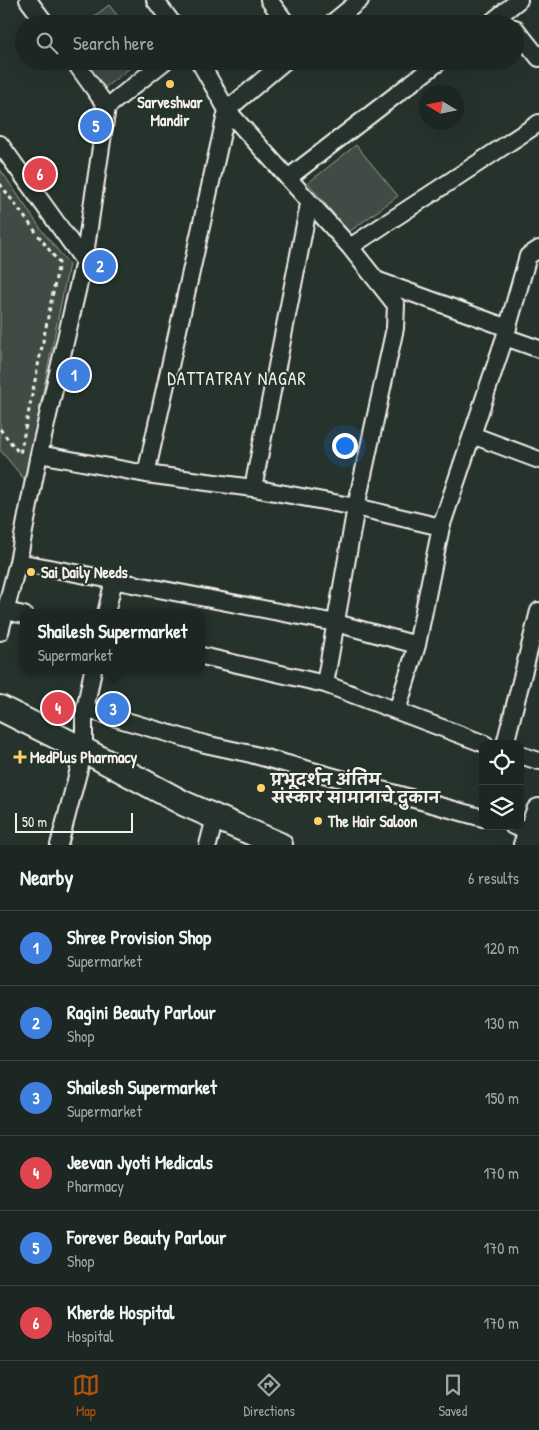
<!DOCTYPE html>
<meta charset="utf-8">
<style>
:root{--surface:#1c2622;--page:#252e2a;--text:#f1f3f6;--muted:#a0a5a5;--line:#3a4340;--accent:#b45309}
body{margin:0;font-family:"Patrick Hand","Playpen Sans Deva",sans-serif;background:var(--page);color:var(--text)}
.controls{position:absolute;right:15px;bottom:15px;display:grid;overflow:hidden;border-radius:10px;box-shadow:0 5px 20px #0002}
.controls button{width:45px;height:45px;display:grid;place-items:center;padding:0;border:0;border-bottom:1px solid var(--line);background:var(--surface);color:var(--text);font:25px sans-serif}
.compass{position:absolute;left:419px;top:85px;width:45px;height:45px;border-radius:50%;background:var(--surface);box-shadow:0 5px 20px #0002;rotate:280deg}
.scale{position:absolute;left:15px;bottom:12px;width:118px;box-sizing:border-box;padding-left:5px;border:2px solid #f4f1e8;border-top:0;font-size:14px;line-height:18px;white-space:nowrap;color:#f4f1e8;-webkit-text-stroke:4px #26332d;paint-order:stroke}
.you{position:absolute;left:344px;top:445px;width:18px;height:18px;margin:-12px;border:4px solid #fff;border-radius:50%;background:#1a73e8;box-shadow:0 0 0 8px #1a73e833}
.badge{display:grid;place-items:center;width:32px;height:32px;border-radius:50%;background:var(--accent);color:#fff;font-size:16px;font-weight:700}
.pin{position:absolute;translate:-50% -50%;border:2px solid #fff;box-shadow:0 1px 5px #0006}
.popup{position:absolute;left:20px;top:609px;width:185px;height:65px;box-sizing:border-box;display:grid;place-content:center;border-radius:10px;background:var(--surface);filter:drop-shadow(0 1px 4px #0005);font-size:16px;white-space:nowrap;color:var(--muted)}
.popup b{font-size:19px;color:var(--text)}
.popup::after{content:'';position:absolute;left:50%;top:100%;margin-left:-10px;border:10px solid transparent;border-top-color:var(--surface)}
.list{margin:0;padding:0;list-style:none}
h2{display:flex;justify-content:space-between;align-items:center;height:65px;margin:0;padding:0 20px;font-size:21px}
h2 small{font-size:16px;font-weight:400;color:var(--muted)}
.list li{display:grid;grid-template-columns:32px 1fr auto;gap:15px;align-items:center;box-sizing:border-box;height:75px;padding:0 20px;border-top:1px solid var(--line)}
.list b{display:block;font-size:19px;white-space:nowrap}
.list p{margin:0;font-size:16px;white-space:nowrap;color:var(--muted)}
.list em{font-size:16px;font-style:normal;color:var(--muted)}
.icon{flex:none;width:28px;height:28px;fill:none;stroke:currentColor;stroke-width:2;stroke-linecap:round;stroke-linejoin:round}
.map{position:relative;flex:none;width:539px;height:845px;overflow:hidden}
.search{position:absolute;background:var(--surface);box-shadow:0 5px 20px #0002;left:15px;right:15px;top:15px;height:55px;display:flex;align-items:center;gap:12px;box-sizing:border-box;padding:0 18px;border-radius:28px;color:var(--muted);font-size:19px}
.sheet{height:515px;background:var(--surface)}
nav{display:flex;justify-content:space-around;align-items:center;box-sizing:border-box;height:70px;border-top:1px solid var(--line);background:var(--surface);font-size:14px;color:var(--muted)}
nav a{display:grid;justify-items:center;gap:2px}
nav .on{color:var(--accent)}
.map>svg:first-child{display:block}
.green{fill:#414b45;stroke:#9a9e96}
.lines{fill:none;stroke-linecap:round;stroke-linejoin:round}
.minor-casing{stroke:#f4f1e8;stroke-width:20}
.secondary-casing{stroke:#f4f1e8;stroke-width:28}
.path{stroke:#f4f1e8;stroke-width:3;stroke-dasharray:4 4;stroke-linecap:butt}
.minor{stroke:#26332d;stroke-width:16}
.secondary{stroke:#26332d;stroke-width:24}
.poi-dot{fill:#ffd166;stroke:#26332d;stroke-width:2}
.labels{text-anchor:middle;stroke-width:4;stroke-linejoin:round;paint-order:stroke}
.poi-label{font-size:16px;font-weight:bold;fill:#f4f1e8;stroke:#26332d;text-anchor:start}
.neighbourhood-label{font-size:18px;letter-spacing:1px;fill:#f4f1e8;stroke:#26332d}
</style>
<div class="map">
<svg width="539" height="845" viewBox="0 0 539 845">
<rect width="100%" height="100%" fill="#26332d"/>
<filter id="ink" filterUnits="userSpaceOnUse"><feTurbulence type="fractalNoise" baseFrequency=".02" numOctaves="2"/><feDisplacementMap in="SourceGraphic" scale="10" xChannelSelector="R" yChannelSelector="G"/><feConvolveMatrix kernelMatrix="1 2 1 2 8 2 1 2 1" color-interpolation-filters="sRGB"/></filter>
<g filter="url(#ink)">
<!-- green -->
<path class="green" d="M109 5 124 24H84Z
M82 61H139L103 89Z
M356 145 398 196 349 232 308 183Z
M0 169 43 232 69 264 25 480 0 450Z"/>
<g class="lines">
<defs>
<path id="minor" d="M28 0 46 24
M155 0 173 24
M269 0 287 24
M331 24 360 0
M489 24 519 0
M515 28 539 58
M199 61 227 110 350 247 396 305 395 328 356 507 325 684
M107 107 165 61
M0 144 84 261
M288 178 440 61
M350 247 539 123
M376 280 508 328
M505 337 539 349
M472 435 539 460
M39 454 146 474 253 488 356 507 441 527
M146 474 227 110 285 61
M253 488 309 204
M18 562 336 623 417 645 441 527 505 337 528 256 539 249
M5 611 24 615
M106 613 114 580
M0 632 18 562 39 454 84 261 107 107 74 61
M202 656 325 684 485 744
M85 709 205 744 251 754 483 818
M397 711 417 645
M505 744 539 611
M520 755 539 761
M513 826 531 831
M59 845 84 750V715L93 670
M208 845 215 818"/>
<path id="secondary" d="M0 708 84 750 185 804 280 845
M526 845 539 811"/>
</defs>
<!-- minor casing -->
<use href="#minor" class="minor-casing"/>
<!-- secondary casing -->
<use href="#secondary" class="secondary-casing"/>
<!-- path -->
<path class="path" d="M0 184 59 263 20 454
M0 429 20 454"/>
<!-- minor -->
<use href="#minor" class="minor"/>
<!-- secondary -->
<use href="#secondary" class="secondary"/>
</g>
</g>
<!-- markers -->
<g class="poi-dot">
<circle cx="170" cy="84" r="5"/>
<circle cx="31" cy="572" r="5"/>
<path d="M17.5 749.5h5v5h5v5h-5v5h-5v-5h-5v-5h5z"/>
<circle cx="261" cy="788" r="5"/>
<circle cx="318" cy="821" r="5"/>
</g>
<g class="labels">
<!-- poi labels -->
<g class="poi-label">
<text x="170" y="108" text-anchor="middle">Sarveshwar<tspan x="170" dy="18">Mandir</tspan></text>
<text x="41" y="578">Sai Daily Needs</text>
<text x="30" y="763">MedPlus Pharmacy</text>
<text x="271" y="785">प्रभूदर्शन अंतिम<tspan x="271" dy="18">संस्कार सामानाचे दुकान</tspan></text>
<text x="328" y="827">The Hair Saloon</text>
</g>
<!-- neighbourhood labels -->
<g class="neighbourhood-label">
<text x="237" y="385">DATTATRAY NAGAR</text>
</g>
</g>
</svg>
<div class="controls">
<button><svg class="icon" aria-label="locate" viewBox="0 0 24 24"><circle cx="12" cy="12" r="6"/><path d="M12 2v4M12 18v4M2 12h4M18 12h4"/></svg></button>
<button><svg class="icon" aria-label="layers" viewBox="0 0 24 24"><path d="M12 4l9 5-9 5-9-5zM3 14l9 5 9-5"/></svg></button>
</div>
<svg class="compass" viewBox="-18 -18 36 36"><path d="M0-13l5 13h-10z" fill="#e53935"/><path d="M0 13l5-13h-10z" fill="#a0a5a5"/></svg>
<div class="scale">50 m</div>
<div class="you"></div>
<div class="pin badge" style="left:74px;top:375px;background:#3f7fe0">1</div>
<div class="pin badge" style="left:100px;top:266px;background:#3f7fe0">2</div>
<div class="pin badge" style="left:113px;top:709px;background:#3f7fe0">3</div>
<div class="popup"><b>Shailesh Supermarket</b>Supermarket</div>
<div class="pin badge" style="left:58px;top:708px;background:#e0444e">4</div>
<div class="pin badge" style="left:96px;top:126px;background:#3f7fe0">5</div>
<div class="pin badge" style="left:40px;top:174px;background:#e0444e">6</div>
<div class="search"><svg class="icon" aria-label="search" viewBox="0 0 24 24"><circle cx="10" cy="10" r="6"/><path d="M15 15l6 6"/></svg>Search here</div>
</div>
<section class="sheet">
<h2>Nearby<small>6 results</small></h2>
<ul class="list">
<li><span class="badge" style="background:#3f7fe0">1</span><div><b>Shree Provision Shop</b><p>Supermarket</p></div><em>120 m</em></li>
<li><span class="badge" style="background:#3f7fe0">2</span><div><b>Ragini Beauty Parlour</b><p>Shop</p></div><em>130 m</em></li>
<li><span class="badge" style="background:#3f7fe0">3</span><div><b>Shailesh Supermarket</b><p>Supermarket</p></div><em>150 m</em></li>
<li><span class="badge" style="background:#e0444e">4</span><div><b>Jeevan Jyoti Medicals</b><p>Pharmacy</p></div><em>170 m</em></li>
<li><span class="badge" style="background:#3f7fe0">5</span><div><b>Forever Beauty Parlour</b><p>Shop</p></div><em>170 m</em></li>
<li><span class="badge" style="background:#e0444e">6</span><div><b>Kherde Hospital</b><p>Hospital</p></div><em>170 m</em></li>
</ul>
</section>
<nav>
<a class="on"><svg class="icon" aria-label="map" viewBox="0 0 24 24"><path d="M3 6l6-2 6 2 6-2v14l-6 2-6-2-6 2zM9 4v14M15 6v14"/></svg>Map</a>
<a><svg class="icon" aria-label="directions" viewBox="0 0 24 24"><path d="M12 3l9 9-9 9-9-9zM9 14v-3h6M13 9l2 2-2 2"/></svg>Directions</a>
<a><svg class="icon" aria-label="saved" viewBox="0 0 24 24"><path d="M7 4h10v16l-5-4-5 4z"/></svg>Saved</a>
</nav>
